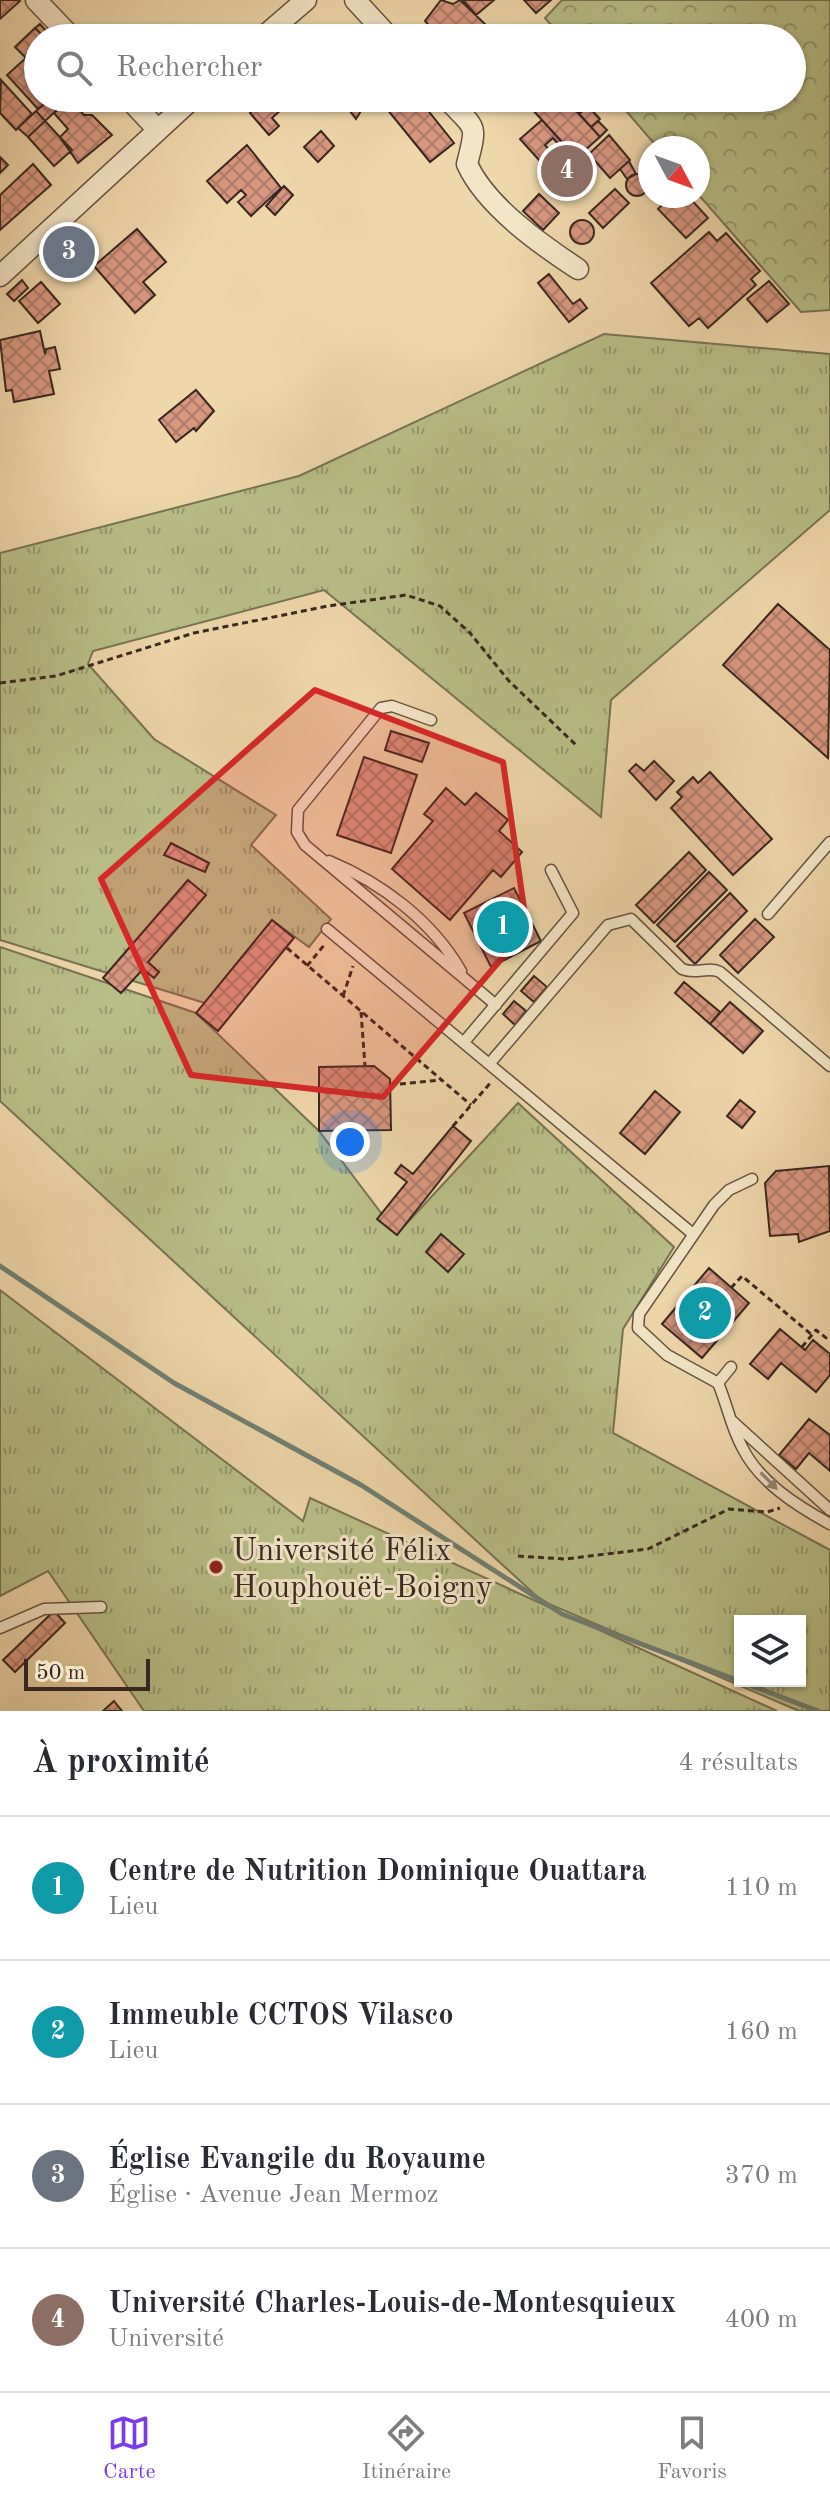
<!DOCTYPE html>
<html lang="fr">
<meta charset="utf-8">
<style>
:root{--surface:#fff;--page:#f7f7f7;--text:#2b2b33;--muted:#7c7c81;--line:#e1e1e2;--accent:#7c3aed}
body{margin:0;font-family:"Old Standard TT",serif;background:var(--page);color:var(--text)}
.controls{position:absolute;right:24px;bottom:24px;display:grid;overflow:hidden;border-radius:0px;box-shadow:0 2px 6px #0004}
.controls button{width:72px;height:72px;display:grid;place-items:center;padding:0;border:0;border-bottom:2px solid var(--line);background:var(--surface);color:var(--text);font:40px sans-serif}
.compass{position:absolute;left:638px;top:136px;width:72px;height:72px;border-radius:50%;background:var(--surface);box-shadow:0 2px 6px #0004;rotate:131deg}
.scale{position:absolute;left:24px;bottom:20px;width:126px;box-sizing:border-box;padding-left:8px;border:4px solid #382821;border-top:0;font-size:22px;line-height:28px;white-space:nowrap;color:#382821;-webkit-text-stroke:6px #f4e5c8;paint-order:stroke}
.you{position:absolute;left:350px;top:1142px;width:28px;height:28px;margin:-20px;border:6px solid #fff;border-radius:50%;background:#1a73e8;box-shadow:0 0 0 12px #1a73e833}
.badge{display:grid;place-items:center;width:52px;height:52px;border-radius:50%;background:var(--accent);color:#fff;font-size:26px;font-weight:700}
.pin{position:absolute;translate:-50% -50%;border:4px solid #fff;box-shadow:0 2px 8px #0006}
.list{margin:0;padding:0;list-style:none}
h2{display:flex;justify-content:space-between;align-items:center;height:104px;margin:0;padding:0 32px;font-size:34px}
h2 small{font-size:26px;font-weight:400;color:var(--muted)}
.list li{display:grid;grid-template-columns:52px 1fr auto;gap:24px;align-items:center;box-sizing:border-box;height:144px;padding:0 32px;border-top:2px solid var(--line)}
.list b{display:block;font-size:30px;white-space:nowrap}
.list p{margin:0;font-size:26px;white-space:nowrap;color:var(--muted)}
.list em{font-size:26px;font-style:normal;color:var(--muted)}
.icon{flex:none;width:44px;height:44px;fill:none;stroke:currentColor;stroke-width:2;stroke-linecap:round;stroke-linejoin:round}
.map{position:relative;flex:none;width:830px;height:1711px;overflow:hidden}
.search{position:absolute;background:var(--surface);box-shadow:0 2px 6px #0004;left:24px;right:24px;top:24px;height:88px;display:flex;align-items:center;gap:20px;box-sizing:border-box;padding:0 28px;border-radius:44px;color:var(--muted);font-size:30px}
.sheet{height:680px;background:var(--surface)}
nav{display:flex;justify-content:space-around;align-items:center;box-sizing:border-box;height:112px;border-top:2px solid var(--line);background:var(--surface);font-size:22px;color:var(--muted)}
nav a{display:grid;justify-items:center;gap:4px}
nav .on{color:var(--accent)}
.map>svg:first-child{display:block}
.grass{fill:url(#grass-tufts);stroke:#787354;stroke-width:2;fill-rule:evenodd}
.forest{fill:url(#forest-crowns);stroke:#787354;stroke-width:2}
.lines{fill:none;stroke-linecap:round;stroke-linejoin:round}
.stream{stroke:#727f74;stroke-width:5}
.building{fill:url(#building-cross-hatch);stroke:#382821;stroke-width:2;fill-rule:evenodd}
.service-casing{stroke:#665444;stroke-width:13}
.minor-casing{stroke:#665444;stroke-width:23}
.path{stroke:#382821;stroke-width:3;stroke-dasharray:6 4;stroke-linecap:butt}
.service{stroke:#f4e5c8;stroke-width:10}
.minor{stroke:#f4e5c8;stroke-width:20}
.oneway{fill:#968674}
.marked{fill:#d62828;fill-opacity:0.2;stroke:#d62828;stroke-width:6;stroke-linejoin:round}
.poi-dot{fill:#8f2418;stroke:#f4e5c8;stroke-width:3}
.labels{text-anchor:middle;stroke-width:6;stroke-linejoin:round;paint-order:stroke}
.poi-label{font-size:32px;fill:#382821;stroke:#f4e5c8;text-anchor:start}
</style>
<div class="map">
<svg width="830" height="1711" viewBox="0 0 830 1711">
<defs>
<pattern id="grass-tufts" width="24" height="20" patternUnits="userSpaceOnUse" patternTransform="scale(2)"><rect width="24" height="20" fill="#b9be88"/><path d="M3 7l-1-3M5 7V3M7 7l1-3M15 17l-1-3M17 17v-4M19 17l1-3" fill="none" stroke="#979a6f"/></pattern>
<pattern id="forest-crowns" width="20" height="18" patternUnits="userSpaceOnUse" patternTransform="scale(2)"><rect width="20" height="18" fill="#b9be88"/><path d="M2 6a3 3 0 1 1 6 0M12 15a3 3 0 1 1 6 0" fill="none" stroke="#979a6f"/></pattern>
<pattern id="building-cross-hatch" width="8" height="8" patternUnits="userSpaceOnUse" patternTransform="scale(2)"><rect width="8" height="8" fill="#d89781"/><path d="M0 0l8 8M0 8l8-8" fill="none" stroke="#b07b69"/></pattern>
</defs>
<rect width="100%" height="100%" fill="#eed7ab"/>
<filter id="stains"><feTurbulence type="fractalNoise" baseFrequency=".0025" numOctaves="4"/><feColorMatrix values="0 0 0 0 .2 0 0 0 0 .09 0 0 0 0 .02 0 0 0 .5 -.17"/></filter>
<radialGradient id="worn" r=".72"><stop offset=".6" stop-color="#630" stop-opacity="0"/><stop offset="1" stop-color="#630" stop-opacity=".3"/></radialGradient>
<!-- grass -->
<path class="grass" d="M604 334 830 354V510L611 700 601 817 324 590 93 651 88 664 154 739 276 815 251 845 331 919 309 947 272 920 205 1003 0 940V553L299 476Z
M0 947 196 1013 319 1131 397 1234 518 1103 674 1247 623 1329 613 1433 830 1550V1711H799L542 1601 495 1558 0 1101ZM740 1621H800V1681H740Z
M0 1290 303 1521 310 1498 777 1711H144L48 1571 0 1596Z"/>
<!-- forest -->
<path class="forest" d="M562 0H830V310L801 312 698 194V148H658L615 98H792V38H562L545 18Z"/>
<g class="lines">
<!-- stream -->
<path class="stream" d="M0 1266 174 1383 361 1485 562 1614 818 1711"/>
</g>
<!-- building -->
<path class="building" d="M0 0H19L20 1 0 19Z
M441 0 453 4 460 0 489 28 478 38H440L425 21Z
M463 0H494L476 15Z
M524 0H551L536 13Z
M40 24 52 38H45L35 28Z
M516 27 525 38H515L510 33Z
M35 28 45 38H38V51L28 60 15 47Z
M26 58 38 71V98H51L38 109 7 75Z
M1 80 32 114 16 130 0 113Z
M51 98 61 106 45 121 36 111Z
M78 98 84 105 79 110 70 99Z
M266 98H294L272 118 279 126 269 135 250 113Z
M340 98H369L356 119Z
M378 98H418L454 143 430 162Z
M544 98H565L600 137 576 158 532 109Z
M570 98H590L587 100 590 104 579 114 567 101Z
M70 99 84 115H92L112 135 78 163 60 137 68 129 54 113Z
M588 106 600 119 591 127 579 114Z
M36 111 45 121 28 137 18 128Z
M542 120 575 156 568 162 574 168 559 182 520 139ZM553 138 559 145 551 152 545 145Z
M45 121 72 150 54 166 28 137Z
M598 121 607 130 600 137 591 127Z
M321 131 334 146 318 162 304 147Z
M609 135 630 160 610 178 589 154Z
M247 145 281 188 251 216 238 202 246 195 241 190 227 203 207 181Z
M0 157 8 165 0 173Z
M629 161 636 174 627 179 620 169Z
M33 164 51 185 0 230V195Z
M626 185a11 11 0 1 1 22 0a11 11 0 1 1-22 0Z
M284 186 293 195 275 215 266 206Z
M615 189 629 203 603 228 589 213Z
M539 194 559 213 543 230 523 211Z
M671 196H688L708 218 686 238 658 209Z
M570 232a12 12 0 1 1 24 0a12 12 0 1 1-24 0Z
M137 229 166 262 143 282 155 295 135 313 94 266Z
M709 232 717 241 726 233 760 271 751 279 756 285 708 328 699 318 689 326 651 283Z
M549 274 573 304 580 299 587 308 569 322 538 283Z
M22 280 28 288 14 301 7 294Z
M769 281 789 304 767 322 747 299Z
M41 282 60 304 38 323 19 301Z
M40 331 45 354 46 349 55 347 60 369 49 371 54 394 14 402 12 390 6 391 0 340Z
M196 390 214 411 196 431 194 428 176 442 159 420Z
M778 604 830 650 828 758 723 665Z
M391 731 429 743 422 762 385 750Z
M364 757 417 775 391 853 337 835Z
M654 761 674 781 656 800 629 771 636 764 644 771Z
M710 772 772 839 733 875 671 808 682 797 677 792 693 777 698 783Z
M446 788 465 805 476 793 508 820 499 831 522 852 501 877 493 870 450 920 392 869 433 821 424 814Z
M171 843 209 863 205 872 164 855Z
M689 852 706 870 654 923 636 905Z
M709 872 727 890 675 942 657 925Z
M188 880 206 895 148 962 159 972 154 978 143 969 121 993 103 978Z
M514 888 541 941 491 967 464 913Z
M730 893 747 911 695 964 677 946Z
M755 919 774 937 738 973 720 955Z
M272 920 294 938 218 1031 196 1013Z
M534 976 547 987 534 1002 521 991Z
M684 982 720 1012 710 1024 675 993Z
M514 1001 526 1011 515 1025 503 1014Z
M730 1002 763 1031 743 1053 710 1024Z
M374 1066 390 1079 391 1130 319 1131V1067Z
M655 1091 680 1112 645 1154 620 1133Z
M740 1100 755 1112 742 1128 727 1116Z
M453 1126 471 1141 397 1235 377 1219 407 1182 395 1173 401 1165 413 1174Z
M829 1166 830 1231 799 1242 798 1234 770 1236 765 1183 776 1171Z
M441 1234 464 1254 448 1272 426 1252Z
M709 1268 749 1303 702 1358 662 1324Z
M780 1329 805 1350 813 1340 830 1354V1375L816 1392 781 1363 768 1379 750 1364Z
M809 1419 830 1435V1471L809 1453 796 1469 779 1455Z
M54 1611 65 1623 15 1672 3 1660Z
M114 1701 122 1711H103Z"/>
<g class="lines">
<defs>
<path id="service" d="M431 720 392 706 381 708 298 810 297 832 305 845 496 1005
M329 861C382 883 432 921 461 971
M768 914 830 842
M327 929 693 1234
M464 1042 573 913 551 870
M490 1063 608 925 631 919 682 969C696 975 708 966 720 972L830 1066
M752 1179 729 1190 714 1205 639 1314 638 1328 667 1355 718 1383C727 1404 731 1427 742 1447 759 1482 797 1506 830 1524
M718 1383 731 1367
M731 1420 830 1510
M0 1628 44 1609 101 1607"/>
<path id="minor" d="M36 0 72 38
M355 0 390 38
M262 38 306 0
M128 98 157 129
M446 98C476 130 478 122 467 164 486 206 540 244 578 269
M0 276 193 98"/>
</defs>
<!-- service casing -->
<use href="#service" class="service-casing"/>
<!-- minor casing -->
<use href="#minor" class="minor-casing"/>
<!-- path -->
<path class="path" d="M0 683 56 676 194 633 328 606 406 595 440 606 470 633 509 681 576 745
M287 948 471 1105
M307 966 325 944
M343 996 353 966
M361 1012 365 1066
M390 1085 441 1080
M453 1126 492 1081
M731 1288 742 1276 812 1335
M802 1347 816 1330 830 1341
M518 1556 565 1559 648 1549 729 1509 767 1512 780 1508"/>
<!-- service -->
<use href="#service" class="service"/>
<!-- minor -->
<use href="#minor" class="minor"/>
</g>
<!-- one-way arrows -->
<defs><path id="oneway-solid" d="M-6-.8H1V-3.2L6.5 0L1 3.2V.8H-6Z" transform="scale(2)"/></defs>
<use class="oneway" href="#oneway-solid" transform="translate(769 1481) rotate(46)"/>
<!-- marked area -->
<path class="marked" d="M315 690 503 762 527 929 383 1097 191 1075 101 879Z"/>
<!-- markers -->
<circle class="poi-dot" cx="216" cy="1567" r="8"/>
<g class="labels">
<!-- poi labels -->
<g class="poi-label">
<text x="232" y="1560">Université Félix<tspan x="232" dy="37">Houphouët-Boigny</tspan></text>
</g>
</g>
<rect width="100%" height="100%" filter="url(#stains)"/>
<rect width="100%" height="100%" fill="url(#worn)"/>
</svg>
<div class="controls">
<button><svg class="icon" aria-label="layers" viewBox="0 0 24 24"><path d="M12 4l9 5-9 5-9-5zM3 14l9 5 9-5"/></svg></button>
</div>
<svg class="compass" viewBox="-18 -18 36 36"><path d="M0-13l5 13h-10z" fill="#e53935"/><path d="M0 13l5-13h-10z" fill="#7c7c81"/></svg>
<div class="scale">50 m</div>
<div class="you"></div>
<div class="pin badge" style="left:503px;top:927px;background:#0f9aa8">1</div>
<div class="pin badge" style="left:705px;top:1313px;background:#0f9aa8">2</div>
<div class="pin badge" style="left:69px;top:252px;background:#6b7280">3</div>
<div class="pin badge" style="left:567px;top:171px;background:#8d6e63">4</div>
<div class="search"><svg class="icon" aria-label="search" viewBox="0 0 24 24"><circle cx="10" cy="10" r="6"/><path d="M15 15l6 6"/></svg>Rechercher</div>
</div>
<section class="sheet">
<h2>À proximité<small>4 résultats</small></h2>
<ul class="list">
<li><span class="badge" style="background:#0f9aa8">1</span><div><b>Centre de Nutrition Dominique Ouattara</b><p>Lieu</p></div><em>110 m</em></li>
<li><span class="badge" style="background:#0f9aa8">2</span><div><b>Immeuble CCTOS Vilasco</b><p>Lieu</p></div><em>160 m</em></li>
<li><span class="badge" style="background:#6b7280">3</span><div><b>Église Evangile du Royaume</b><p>Église · Avenue Jean Mermoz</p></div><em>370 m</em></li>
<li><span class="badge" style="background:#8d6e63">4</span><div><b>Université Charles-Louis-de-Montesquieux</b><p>Université</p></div><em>400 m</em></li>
</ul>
</section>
<nav>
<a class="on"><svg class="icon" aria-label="map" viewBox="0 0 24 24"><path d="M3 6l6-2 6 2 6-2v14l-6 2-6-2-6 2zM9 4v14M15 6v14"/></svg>Carte</a>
<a><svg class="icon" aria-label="directions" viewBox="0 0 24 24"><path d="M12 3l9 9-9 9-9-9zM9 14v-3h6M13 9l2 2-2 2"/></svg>Itinéraire</a>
<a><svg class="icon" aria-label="saved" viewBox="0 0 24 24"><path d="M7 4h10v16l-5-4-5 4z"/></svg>Favoris</a>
</nav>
